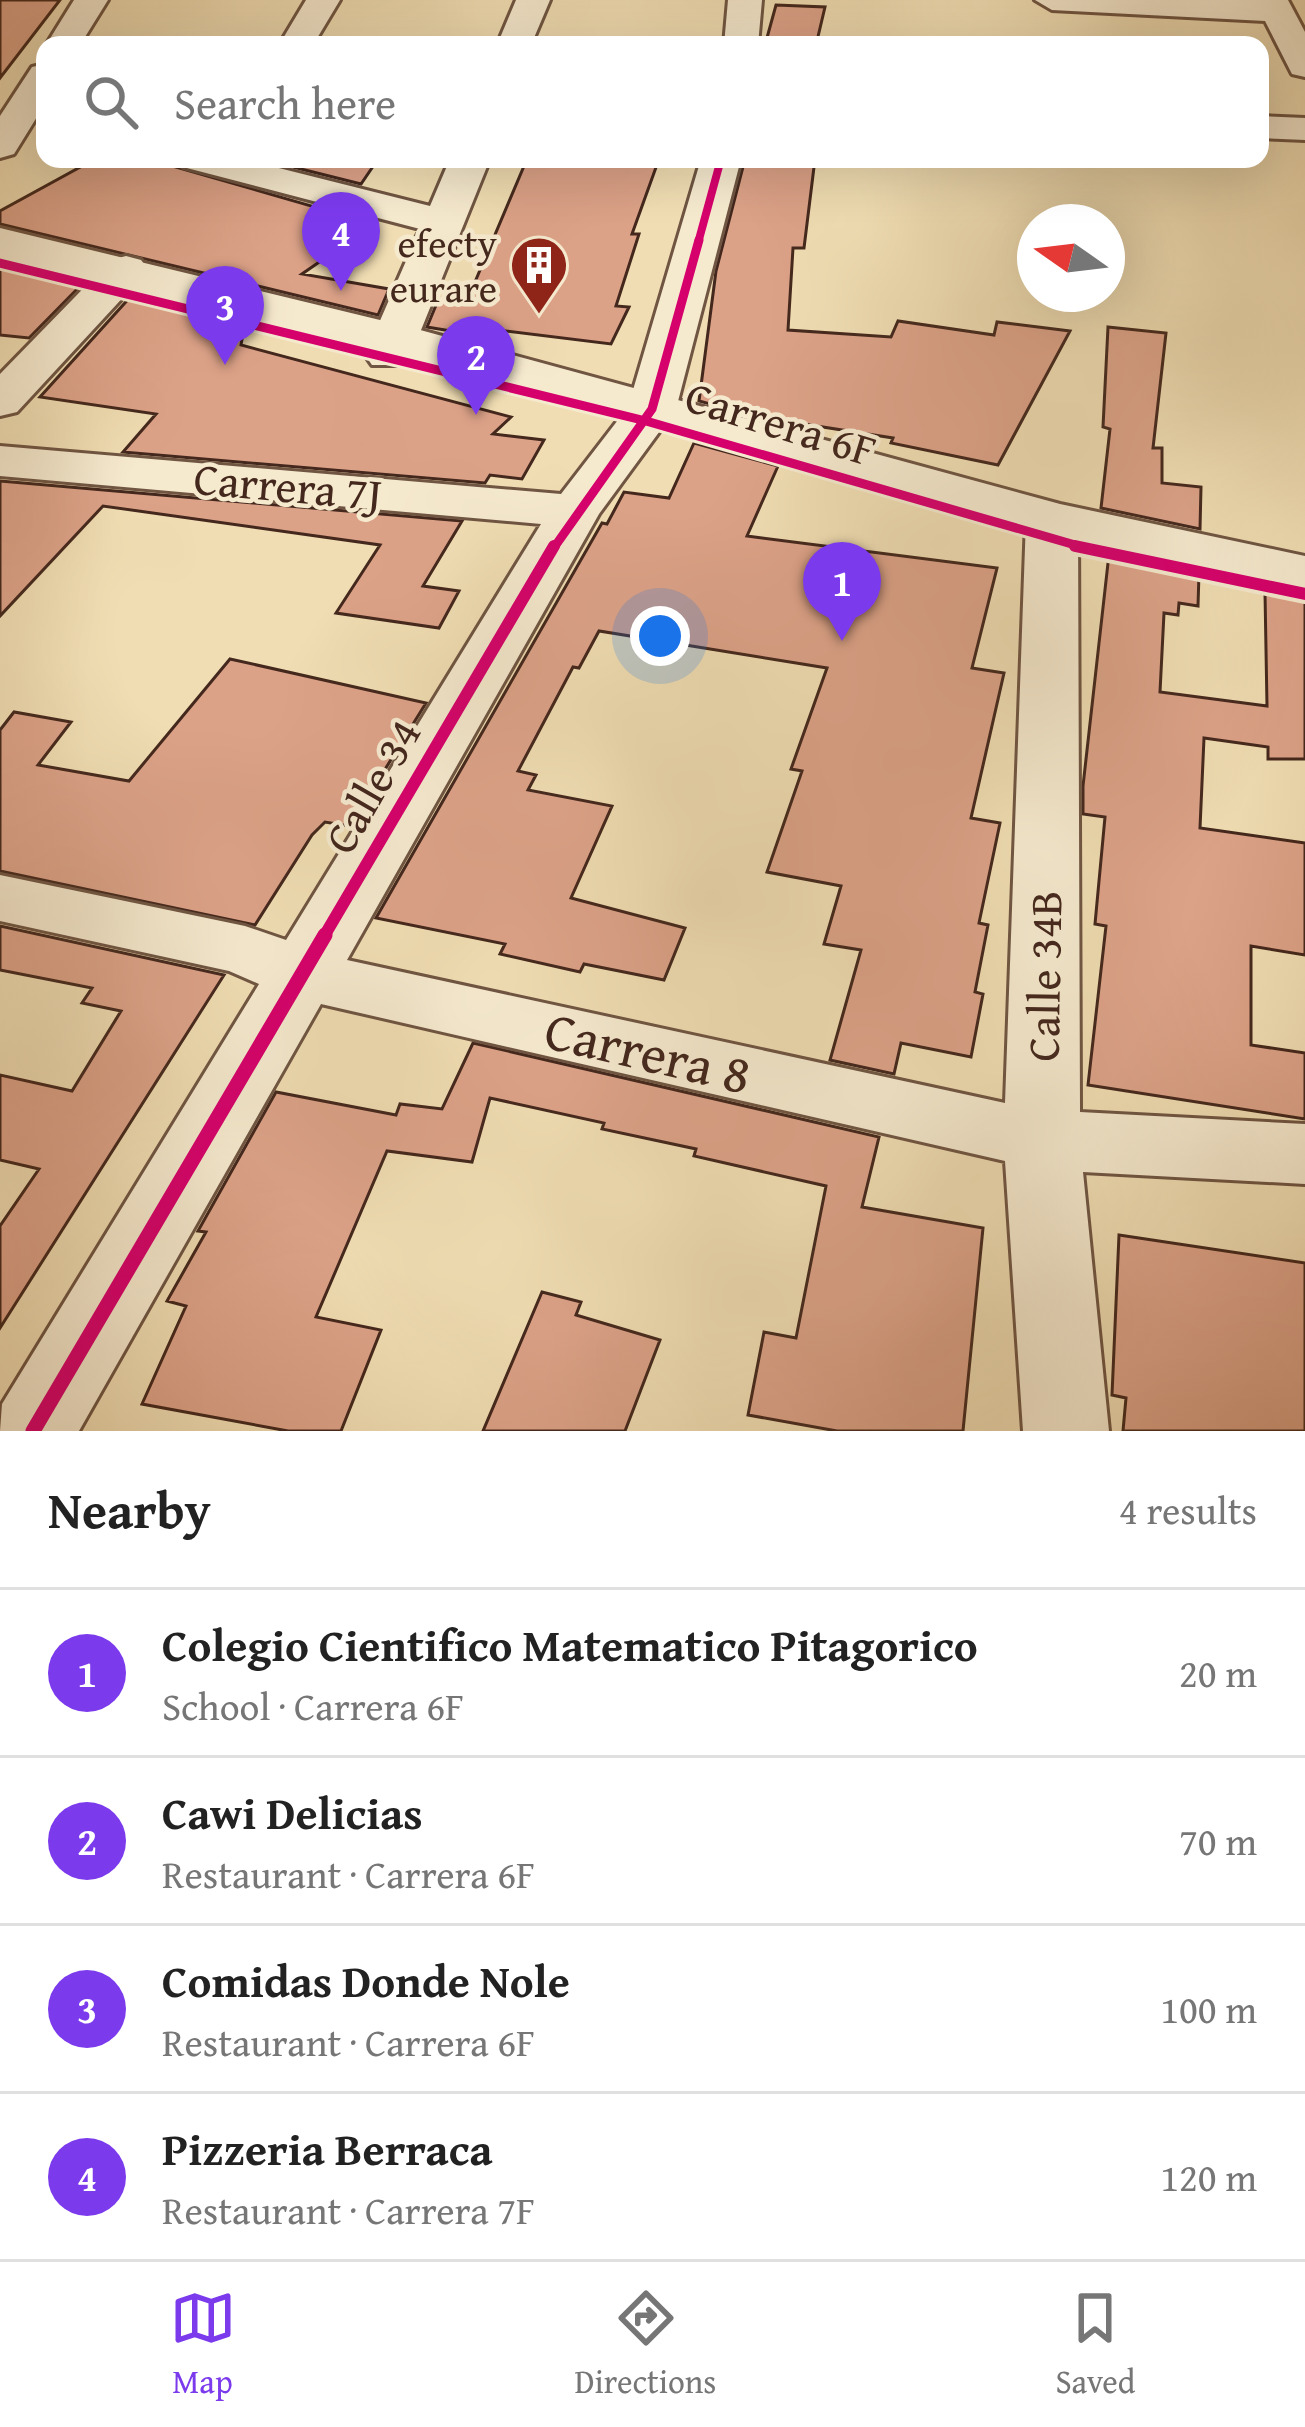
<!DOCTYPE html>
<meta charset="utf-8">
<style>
:root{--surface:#fff;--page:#f2f2f2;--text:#222;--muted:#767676;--line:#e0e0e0;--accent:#7c3aed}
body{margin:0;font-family:"Gentium Book Plus",serif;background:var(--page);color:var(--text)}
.compass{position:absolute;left:1017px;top:204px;width:108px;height:108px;border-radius:50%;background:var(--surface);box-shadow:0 12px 48px #0002;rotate:284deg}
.you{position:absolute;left:660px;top:636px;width:42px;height:42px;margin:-30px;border:9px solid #fff;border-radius:50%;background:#1a73e8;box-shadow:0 0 0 18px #1a73e833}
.badge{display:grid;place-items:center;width:78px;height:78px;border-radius:50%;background:var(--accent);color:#fff;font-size:39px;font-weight:700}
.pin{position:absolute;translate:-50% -99px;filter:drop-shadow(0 3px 6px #0008)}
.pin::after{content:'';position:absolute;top:63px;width:42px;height:36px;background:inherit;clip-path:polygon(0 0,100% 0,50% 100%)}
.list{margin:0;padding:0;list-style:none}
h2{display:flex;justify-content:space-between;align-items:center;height:156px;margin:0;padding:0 48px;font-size:51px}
h2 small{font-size:39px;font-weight:400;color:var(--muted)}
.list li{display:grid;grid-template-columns:78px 1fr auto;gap:36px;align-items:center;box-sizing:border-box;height:168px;padding:0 48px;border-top:3px solid var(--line)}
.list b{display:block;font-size:45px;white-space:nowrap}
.list p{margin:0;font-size:39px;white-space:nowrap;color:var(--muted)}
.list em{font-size:39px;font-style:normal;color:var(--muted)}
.icon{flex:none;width:66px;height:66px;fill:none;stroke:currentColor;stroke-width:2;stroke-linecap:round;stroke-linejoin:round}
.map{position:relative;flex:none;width:1305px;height:1431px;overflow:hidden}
.search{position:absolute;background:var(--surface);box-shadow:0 12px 48px #0002;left:36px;right:36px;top:36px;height:132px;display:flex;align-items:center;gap:30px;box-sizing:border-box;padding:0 42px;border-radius:24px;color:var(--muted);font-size:45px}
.sheet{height:828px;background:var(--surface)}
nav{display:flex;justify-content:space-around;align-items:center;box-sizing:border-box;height:168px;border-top:3px solid var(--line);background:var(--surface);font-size:33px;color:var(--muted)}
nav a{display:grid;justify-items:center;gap:6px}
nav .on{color:var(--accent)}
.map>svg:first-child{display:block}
.building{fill:#dca288;stroke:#44281d;stroke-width:3}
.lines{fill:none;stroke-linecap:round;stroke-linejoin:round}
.minor-casing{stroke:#6f5542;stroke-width:6}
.tertiary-casing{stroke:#6f5542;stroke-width:6}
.minor{fill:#f5e9ce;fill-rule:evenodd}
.tertiary{fill:#f5e9ce;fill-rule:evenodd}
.cycleway-far3-casing{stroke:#f5e9ce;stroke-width:12}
.cycleway-far2-casing{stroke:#f5e9ce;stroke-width:15}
.cycleway-far1-casing{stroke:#f5e9ce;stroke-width:20}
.cycleway-casing{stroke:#f5e9ce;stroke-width:22}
.cycleway-far3{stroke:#d6006c;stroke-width:8}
.cycleway-far2{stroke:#d6006c;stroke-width:9}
.cycleway-far1{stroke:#d6006c;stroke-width:12}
.cycleway{stroke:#d6006c;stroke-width:15}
.labels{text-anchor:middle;stroke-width:9;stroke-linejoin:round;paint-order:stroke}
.far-poi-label{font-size:39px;fill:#44281d;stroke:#f5e9ce;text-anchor:end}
.street-label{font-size:45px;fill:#44281d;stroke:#f5e9ce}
.near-street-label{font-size:54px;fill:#44281d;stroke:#f5e9ce}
</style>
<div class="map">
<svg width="1305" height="1431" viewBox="0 0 1305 1431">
<rect width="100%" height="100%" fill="#f0ddb3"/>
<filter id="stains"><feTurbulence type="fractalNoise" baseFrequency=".00167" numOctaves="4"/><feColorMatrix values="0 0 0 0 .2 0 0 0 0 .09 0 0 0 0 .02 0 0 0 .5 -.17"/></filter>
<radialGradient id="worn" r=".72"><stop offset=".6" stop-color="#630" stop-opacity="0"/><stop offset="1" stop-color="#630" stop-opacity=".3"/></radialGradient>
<!-- building -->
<path class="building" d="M0 0H60L0 78Z
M776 5 825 7 816 45H765Z
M95 159H148L374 224 302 274 389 289 378 315 0 224V211Z
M261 159H378L361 184Z
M527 159H659L632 234H639L616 306 629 307 611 344 482 328 475 335 427 327 439 298 452 301 461 288 472 289Z
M745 159H815L804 248H793L788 330 891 337 898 321 994 335 997 322 1070 331 998 465 891 443 893 438 797 423 795 427 699 401 716 271Z
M0 261 84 282 29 338 0 335Z
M133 294 245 322 241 345 511 417 493 434 544 440 522 479 490 475 485 483 123 452 156 414 40 397Z
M1108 327 1166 333 1153 448H1162V483L1201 487 1200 529 1101 508 1110 429 1103 427Z
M694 443 778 466 747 536 997 568 972 668 1004 673 971 818 1000 823 979 923 988 925 975 992 983 994 971 1057 901 1043 894 1074 830 1060 861 950 824 944 841 886 767 872 802 771 791 769 827 668 599 631 579 668 573 667 518 771 536 775 528 790 612 806 571 898 685 928 664 980 584 964 580 972 500 954 505 944 376 918 602 523 607 524 624 492 669 498Z
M0 481 462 521 423 586 459 591 439 628 336 613 380 545 103 506 0 616Z
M1109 554 1199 573 1198 606 1179 603 1178 615 1164 613 1160 692 1267 706 1265 593 1305 598V759H1268V747L1204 738 1200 828 1305 843V955L1251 946V1045L1305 1053V1119L1088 1085 1106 926 1095 924 1105 817 1083 814V786Z
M230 659 426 703 350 826 325 822 312 835 255 925 0 871V730L14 712 71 722 38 765 129 781Z
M0 926 224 975 0 1328V1226L39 1169 0 1160V1075L72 1091 121 1011 82 1003 92 988 0 970Z
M473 1043 879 1137 862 1207 983 1228 963 1431H837L748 1415 764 1332 796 1338 826 1186 694 1156 696 1149 602 1129 604 1123 490 1098 472 1162 387 1151 316 1317 381 1330 341 1431H288L142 1404 186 1306 167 1301 206 1232 198 1231 276 1092 396 1115 400 1104 442 1109Z
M1119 1235 1305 1263V1431H1123L1126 1398 1112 1395Z
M542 1292 581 1302 576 1315 660 1340 625 1431H483Z"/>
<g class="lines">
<defs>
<path id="minor" d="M74 0H108L80 45H46Z
M306 0H340L313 45H279Z
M516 0H550L531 45H497Z
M728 0H762L758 45H724Z
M1035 0H1288L1305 32V77L1292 74 1265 21 1052 10Z
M45 64V104L14 154 0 158V116L32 67Z
M1260 116 1305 118V140L1260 138Z
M177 159H243L430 206 450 159H490L411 355 404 365H372L365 355 420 229 183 167Z
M701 159H741L676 409 599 514 347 960 1005 1103 1026 520 1033 509 1052 504 1071 509 1078 520 1080 1112 1305 1124V1184L1083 1172 1109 1431H1023L1005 1161 321 1004 79 1431H0L2 1404 259 984 229 971 0 921V875L245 926 286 940 541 524 0 476V446L561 494 628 407Z
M126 256 141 260 148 269 141 278 17 412 0 416V374L111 260Z"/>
<path id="tertiary" d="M0 228 413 328 1060 504 1305 556V592L1032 532 377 350 0 256Z"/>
</defs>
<!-- minor casing -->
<use href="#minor" class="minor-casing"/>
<!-- tertiary casing -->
<use href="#tertiary" class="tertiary-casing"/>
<!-- minor -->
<use href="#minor" class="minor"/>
<!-- tertiary -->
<use href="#tertiary" class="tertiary"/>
<defs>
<path id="cycleway-far3" d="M698 243 721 159"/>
<path id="cycleway-far2" d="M0 263 646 421 1089 549
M553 549 652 409 699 240"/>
<path id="cycleway-far1" d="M1075 546 1305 594
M323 938 554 546"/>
<path id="cycleway" d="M33 1431 325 935"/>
</defs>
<!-- cycleway-far3 casing -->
<use href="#cycleway-far3" class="cycleway-far3-casing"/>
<!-- cycleway-far2 casing -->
<use href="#cycleway-far2" class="cycleway-far2-casing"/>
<!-- cycleway-far1 casing -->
<use href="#cycleway-far1" class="cycleway-far1-casing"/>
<!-- cycleway casing -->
<use href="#cycleway" class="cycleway-casing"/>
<!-- cycleway-far3 -->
<use href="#cycleway-far3" class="cycleway-far3"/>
<!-- cycleway-far2 -->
<use href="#cycleway-far2" class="cycleway-far2"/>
<!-- cycleway-far1 -->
<use href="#cycleway-far1" class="cycleway-far1"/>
<!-- cycleway -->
<use href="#cycleway" class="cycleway"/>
</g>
<!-- icons -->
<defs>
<symbol id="building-pin" viewBox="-11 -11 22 30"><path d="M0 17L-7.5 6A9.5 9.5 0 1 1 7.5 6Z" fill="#8f2418" stroke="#f5e9ce"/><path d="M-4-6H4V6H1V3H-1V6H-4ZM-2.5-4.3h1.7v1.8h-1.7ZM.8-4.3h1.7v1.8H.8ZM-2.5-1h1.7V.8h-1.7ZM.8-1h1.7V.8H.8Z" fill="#fff"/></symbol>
</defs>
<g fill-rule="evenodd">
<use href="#building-pin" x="506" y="232" width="66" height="90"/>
</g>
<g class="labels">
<!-- far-poi labels -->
<g class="far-poi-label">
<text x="497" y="257">efecty<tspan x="497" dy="45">eurare</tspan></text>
</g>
<!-- street labels -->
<g class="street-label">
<text transform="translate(781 423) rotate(17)" y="16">Carrera 6F</text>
<text transform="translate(288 486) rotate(5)" y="16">Carrera 7J</text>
<text transform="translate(372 786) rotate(-60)" y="16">Calle 34</text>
<text transform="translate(1044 976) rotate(-89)" y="16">Calle 34B</text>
</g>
<!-- near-street labels -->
<g class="near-street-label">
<text transform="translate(648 1052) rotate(13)" y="19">Carrera 8</text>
</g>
</g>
<rect width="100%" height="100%" filter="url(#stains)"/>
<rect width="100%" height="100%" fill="url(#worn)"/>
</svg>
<svg class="compass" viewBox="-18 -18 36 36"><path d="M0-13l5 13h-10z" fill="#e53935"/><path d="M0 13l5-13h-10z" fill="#767676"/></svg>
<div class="you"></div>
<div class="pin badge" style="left:842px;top:641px">1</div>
<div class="pin badge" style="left:476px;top:415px">2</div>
<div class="pin badge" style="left:225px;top:365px">3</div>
<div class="pin badge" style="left:341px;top:291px">4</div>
<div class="search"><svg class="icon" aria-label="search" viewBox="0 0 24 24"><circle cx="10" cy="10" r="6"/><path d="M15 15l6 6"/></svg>Search here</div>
</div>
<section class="sheet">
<h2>Nearby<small>4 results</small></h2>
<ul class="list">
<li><span class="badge">1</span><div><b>Colegio Cientifico Matematico Pitagorico</b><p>School · Carrera 6F</p></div><em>20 m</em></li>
<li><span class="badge">2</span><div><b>Cawi Delicias</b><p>Restaurant · Carrera 6F</p></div><em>70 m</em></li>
<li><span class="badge">3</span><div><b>Comidas Donde Nole</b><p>Restaurant · Carrera 6F</p></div><em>100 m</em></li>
<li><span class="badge">4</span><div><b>Pizzeria Berraca</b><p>Restaurant · Carrera 7F</p></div><em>120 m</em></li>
</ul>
</section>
<nav>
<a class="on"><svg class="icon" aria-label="map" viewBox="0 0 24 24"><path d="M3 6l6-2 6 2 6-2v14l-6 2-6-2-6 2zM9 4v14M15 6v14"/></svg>Map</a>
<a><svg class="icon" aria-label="directions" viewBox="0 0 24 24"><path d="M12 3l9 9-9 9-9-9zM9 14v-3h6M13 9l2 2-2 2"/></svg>Directions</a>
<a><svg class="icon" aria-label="saved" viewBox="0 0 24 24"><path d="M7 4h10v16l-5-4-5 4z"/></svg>Saved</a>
</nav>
